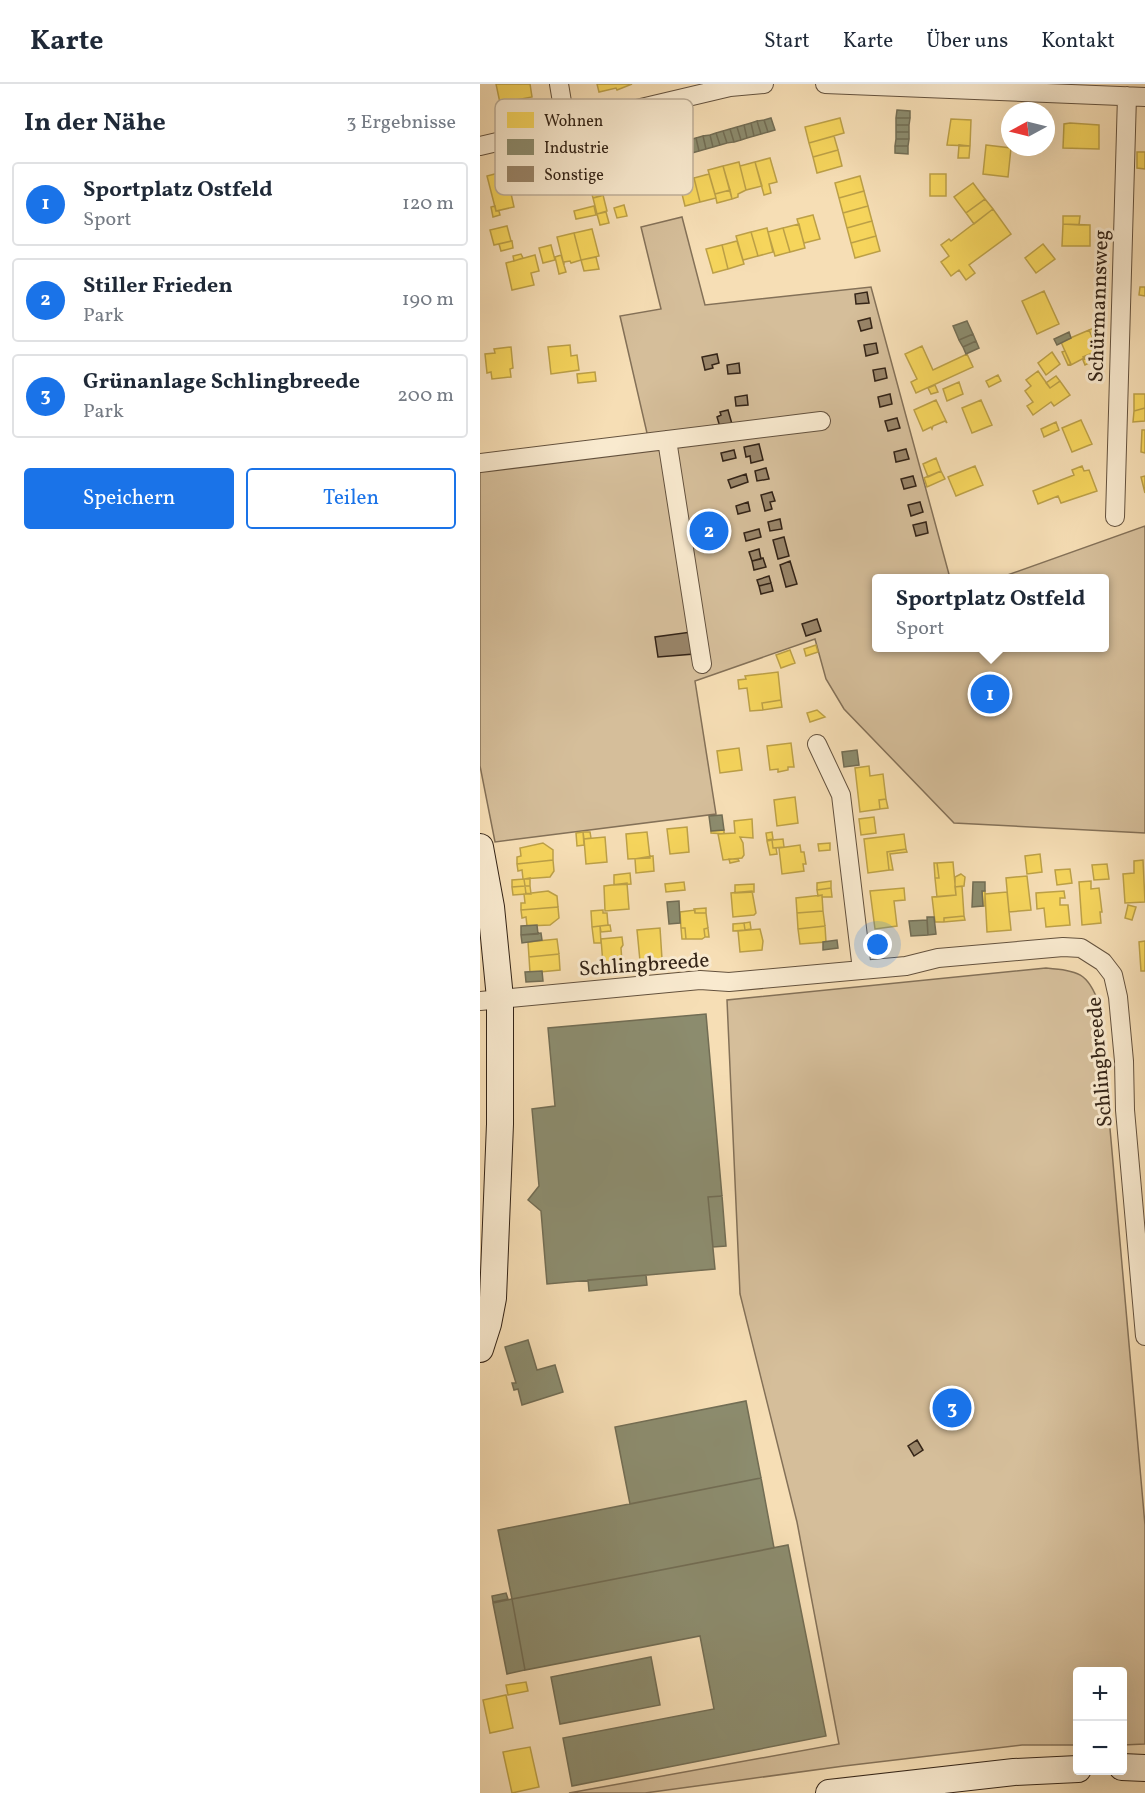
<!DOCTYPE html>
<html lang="de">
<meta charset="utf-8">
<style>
:root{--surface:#fff;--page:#f2f2f3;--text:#1f2937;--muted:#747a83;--line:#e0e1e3;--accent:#1a73e8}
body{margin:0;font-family:Vollkorn,serif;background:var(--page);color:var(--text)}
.controls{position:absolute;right:18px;bottom:18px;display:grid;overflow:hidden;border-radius:6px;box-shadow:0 6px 24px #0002}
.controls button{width:54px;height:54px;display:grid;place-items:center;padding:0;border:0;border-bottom:2px solid var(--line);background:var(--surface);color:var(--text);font:30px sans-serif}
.compass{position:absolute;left:521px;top:18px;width:54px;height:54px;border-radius:50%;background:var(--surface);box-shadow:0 6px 24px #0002;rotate:263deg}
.you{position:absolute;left:398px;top:861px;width:21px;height:21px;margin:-15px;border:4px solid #fff;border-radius:50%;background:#1a73e8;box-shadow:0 0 0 9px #1a73e833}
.badge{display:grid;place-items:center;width:39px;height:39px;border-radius:50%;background:var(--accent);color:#fff;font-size:20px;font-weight:700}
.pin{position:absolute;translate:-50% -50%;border:3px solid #fff;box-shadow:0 2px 6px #0006}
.popup{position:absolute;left:392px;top:490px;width:237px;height:78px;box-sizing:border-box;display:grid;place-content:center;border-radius:6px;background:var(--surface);filter:drop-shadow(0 2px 4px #0005);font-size:20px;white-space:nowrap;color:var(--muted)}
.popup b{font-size:22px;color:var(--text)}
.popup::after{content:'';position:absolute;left:50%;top:100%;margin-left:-12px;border:12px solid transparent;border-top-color:var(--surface)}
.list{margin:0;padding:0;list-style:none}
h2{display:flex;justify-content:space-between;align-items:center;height:78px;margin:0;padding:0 24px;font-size:26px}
h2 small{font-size:20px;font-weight:400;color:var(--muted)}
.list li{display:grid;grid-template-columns:39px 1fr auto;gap:18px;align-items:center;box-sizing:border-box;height:84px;margin:0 12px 12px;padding:0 12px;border:2px solid var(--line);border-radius:6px}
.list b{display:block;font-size:22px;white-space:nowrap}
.list p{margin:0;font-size:20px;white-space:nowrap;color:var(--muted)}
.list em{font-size:20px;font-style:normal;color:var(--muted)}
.actions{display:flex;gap:12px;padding:18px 24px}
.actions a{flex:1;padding:14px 0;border:2px solid var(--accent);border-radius:6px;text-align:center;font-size:21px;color:var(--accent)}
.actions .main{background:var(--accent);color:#fff}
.map{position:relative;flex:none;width:665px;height:1709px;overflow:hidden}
header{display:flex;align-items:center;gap:36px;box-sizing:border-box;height:84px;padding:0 30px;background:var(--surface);border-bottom:2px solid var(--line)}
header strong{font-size:28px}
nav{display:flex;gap:33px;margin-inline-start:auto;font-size:21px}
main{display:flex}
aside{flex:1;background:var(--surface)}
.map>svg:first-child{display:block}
.green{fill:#d5be9a;stroke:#847158;stroke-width:1.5}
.homes{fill:#f6d55c;stroke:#bca047;stroke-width:1.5}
.industry{fill:#8c8c6e;stroke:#726d54;stroke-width:1.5}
.building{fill:#998569;stroke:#342417;stroke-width:1.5}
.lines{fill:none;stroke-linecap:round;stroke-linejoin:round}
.street-casing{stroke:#64523e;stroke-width:20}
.secondary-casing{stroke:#342417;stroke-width:28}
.street{stroke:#f9eacf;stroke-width:18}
.secondary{stroke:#f9eacf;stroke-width:26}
.labels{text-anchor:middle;stroke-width:6;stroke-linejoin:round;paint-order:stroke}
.street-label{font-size:21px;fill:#342417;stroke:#f9eacf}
.key{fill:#f9eacf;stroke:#beaf98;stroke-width:1.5}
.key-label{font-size:16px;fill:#342417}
</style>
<header>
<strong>Karte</strong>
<nav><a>Start</a><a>Karte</a><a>Über uns</a><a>Kontakt</a></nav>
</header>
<main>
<aside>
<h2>In der Nähe<small>3 Ergebnisse</small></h2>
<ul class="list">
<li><span class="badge">1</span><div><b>Sportplatz Ostfeld</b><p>Sport</p></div><em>120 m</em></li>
<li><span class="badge">2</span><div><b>Stiller Frieden</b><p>Park</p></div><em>190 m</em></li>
<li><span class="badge">3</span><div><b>Grünanlage Schlingbreede</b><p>Park</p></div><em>200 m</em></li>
</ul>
<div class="actions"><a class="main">Speichern</a><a>Teilen</a></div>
</aside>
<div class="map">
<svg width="665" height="1709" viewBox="0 0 665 1709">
<rect width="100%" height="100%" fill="#f6deb5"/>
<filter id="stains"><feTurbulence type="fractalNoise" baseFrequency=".00333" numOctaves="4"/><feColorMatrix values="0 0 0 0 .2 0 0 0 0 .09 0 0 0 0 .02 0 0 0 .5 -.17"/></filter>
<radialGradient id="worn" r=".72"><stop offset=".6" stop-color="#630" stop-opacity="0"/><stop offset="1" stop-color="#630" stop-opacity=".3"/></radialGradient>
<!-- green -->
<path class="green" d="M202 133 225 221 391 203 470 494H396V564H624V494H519L665 442V749L474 739 364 625 346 595 335 555 215 597 236 730 15 758 0 682V382L170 362 140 232 181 225 161 143Z
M566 884C598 887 608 888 619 920L665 1441V1660L643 1661 642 1588H598L597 1661H542L364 1682 165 1709H89L359 1660 317 1438 260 1210 247 916Z"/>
<!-- homes -->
<path class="homes" d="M16 0H50L52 13 20 19Z
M117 0H152L137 6 136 4 119 8Z
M360 34 364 49 329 59 325 43Z
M471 35 491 36 490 62 467 61Z
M590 39 619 41V65L583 64 584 40Z
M354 52 358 66 333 73 329 59Z
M166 54 171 74 155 78 150 58Z
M479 61 490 62 489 74H478Z
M506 61 531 64 528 93 503 90Z
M128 63 136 96 118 100 110 68Z
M358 66 362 82 337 89 333 73Z
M657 68H665V85L657 84Z
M190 69 192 74 185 76 183 70Z
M94 71 100 97 84 101 77 75Z
M171 72H173L176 82 161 86 158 77Z
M290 74 297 98 289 100 291 109 284 111 275 78Z
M64 78 70 105 54 109 47 82Z
M78 78 83 99 77 101 71 80Z
M259 78 266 106 258 110V113L252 115 243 82Z
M275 78 282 102 266 106 260 82Z
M71 80 77 101 70 102 65 82Z
M155 82 159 100 152 102 147 84Z
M243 82 250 106 235 110 228 86Z
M26 87 34 123 16 127 7 92Z
M229 90 236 114 220 118 214 94Z
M450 90H466V112H450Z
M380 92 384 107 359 114 355 99Z
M189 93 191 102 175 105 173 97Z
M214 94 220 118 205 122 199 98Z
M117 95 121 112 113 114 108 96Z
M493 99 505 115 486 129 474 113Z
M250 106 252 115 237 119 235 110Z
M384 107 388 122 363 129 359 114Z
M123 111 127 127 117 130 113 114Z
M505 115 513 125 494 140 486 129Z
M144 121 147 132 137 134 134 124Z
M15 122 16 127H19L20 131 13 133 11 123Z
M114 122 116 131 96 135 94 127Z
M388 122 392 137 367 144 363 129Z
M513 125 531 150 489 181 495 189 486 196 479 186 471 192 461 178 469 172 461 161 469 155 471 157Z
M126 128 129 139 120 141 117 130Z
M333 131 340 155 324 159 317 135Z
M583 132H600L599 141 583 140Z
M392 137 396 152 371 159 367 144Z
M319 140 325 164 310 168 303 144Z
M583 140 610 141V162H582Z
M27 142 31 157 14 161 10 146Z
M287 144 293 168 278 172 271 148Z
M303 144 310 168 295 172 288 148Z
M112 145 119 172 101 176 94 149Z
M271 148 278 172 263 176 256 152Z
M94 149 101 176 91 179 90 177 84 178V181L77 153Z
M396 152 400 167 375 174 371 159Z
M32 157 33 164 21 167 19 160Z
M257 157 264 180 248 185 242 161Z
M563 160 575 175 556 189 545 174Z
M71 161 75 176 63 179 59 164Z
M242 161 248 185 233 189 226 165Z
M41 170 43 174 34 177 33 172Z
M55 171 59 187 51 189 54 201 32 206 26 179Z
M81 171 86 188 79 190 75 173Z
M116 173 119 185 104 187 101 176Z
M660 203H665V212L659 211Z
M564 207 579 240 557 250 542 217Z
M612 245 622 267 619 268 609 246Z
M609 246 619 268 617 267 591 281 581 258Z
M90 261 91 272 97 271 99 286 71 290 68 263Z
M442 262 453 286 487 270 493 283 436 309 431 298 437 295 425 270Z
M31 263 33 284 30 285 31 293 12 295 11 288 7 289 5 270 15 269 14 265Z
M585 267 591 280 588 281 582 268Z
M617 267 618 269 604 275 603 273Z
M572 268 580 280 566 291 558 279Z
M619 268 621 273 605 281 603 276Z
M558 287 570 304 580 297 590 311 574 322 571 318 553 331 547 322 553 318 545 307 551 302 546 296Z
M115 288 116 297 98 299 97 290Z
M518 291 521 297 509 303 506 297Z
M576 292 580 297 570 304 566 299Z
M479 298 483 310 467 317 463 305Z
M455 301 458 308 451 310 448 304Z
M654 310H665V324L654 327Z
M456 316 467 339 465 337 453 342 452 345 451 343 443 347 434 326Z
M501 316 512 341 492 349 482 324Z
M665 324V337L653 338 654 327Z
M601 336 612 360 592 368 582 344Z
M576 338 579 346 564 353 561 345Z
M662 346H665V369L661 368Z
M456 374 461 387 448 393 443 380Z
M495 382 503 401 476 412 468 393Z
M602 382 604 387 609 386 617 407 581 419 578 412 558 420 553 407 594 391 592 386Z
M461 387 465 395 447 403 444 394Z
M665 392V409L661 393Z
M336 561 338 568 326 572 324 565Z
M310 566 315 579 301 584 296 571Z
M298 588 301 616 282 619 283 626 270 627 267 604 259 605 258 596 266 595 265 592Z
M301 616 302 623 283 626 282 619Z
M337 626 345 633 330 638 327 629Z
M311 659 314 683H308V686L298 688V685L290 686 287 662Z
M259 664 262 686 240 689 237 667Z
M389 682 390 692 403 690 406 715 399 716 400 725 380 728 375 684Z
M315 713 318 739 297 742 294 716Z
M406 715 408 724 400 725 399 716Z
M394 733 396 749 381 751 379 735Z
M272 735 273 754 260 753 263 759 264 771 262 774 243 776 238 750 255 749 254 737Z
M207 743 209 768 190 770 187 745Z
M244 746V750L231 749V747Z
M103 748H110L111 754 104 755Z
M103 748 104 761 97 762 96 749Z
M167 748 170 774 148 775 146 750Z
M292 748 293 755 287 756 286 749Z
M424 750 426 765 407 768 409 786 388 789 384 755Z
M125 753 127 778 106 780 104 755Z
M303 755 304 763 293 764 292 756Z
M292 756 293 764H296L297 770 290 771 287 757Z
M63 759 73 766V776L37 780V773L41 772 40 764Z
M350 759V766L339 767 338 760Z
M320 761 321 768H324L326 780H323L324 787 302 790 299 764Z
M426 765 427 768 410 770 413 786H409L407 768Z
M560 770 562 788 547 790 545 772Z
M173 772 174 787 156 789 155 775Z
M249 775H258L259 777 250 779Z
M73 776 74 787 70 793 43 795 42 786 38 787 37 780Z
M663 776 665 818 645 819 643 790 654 789V777Z
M473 778 476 811 457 813 455 794H459L457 779Z
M454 779H457L459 794H455Z
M627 780 629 795 614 796 612 781Z
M590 785 592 799 577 801 575 786Z
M150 789 151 800 134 801V791Z
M481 790 485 793 484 802 475 803V793Z
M547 792 551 826 529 828 526 794Z
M50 794V802H45L44 795Z
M44 795 45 802 32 803V796Z
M351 797V804L337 806V799Z
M611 797V805L619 804 622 828H620L621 839 602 841 599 798Z
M204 798 205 806 186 808 185 800Z
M147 799 149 825 125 827 124 802Z
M274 800V808L255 809V801Z
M45 802H50L51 810H46Z
M45 802 46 810 33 811 32 803Z
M482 802 484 832 464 834V838H455L452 813 476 811 475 803Z
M351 804 352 813H342V811L338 812 337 806Z
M424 804 425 816 414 817 417 842 395 845 390 807Z
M68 807 77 812 78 823 41 826V819H45L44 810Z
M272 807 276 829 274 831 253 833 251 809Z
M502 807H505V822H503Z
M584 807 585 814H580V821H588L590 841 566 843 564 824 557 825 556 809Z
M527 808 531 846 507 848 505 810Z
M342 811 343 827 317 829 316 814Z
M648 821 656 823 652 836 645 834Z
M78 823 79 834 70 841 47 842 46 833 42 834 41 826Z
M226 824V829H215L214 825Z
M123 826V829H127L128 841 112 843 111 827Z
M215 826V829H226L228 844 224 845 225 853 222 855H206L205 844H201L200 828Z
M343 827 345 842 318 845 317 829Z
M484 832 485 836 464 838V834Z
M270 838 271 845 265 846 264 839Z
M264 839 265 846 253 847V840Z
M130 841 131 847 121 848 120 842Z
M120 842 121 859H114L112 843Z
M345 842 346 858 320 860 318 845Z
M180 844 182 875 160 877 157 846Z
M201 844H205L206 855H202Z
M228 844 229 853H225L224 845Z
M280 845 283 857 282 866 260 868 258 847Z
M142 853 143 861 141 864 142 878H145L123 880 121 855Z
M77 855 79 870 49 873 48 858Z
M665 857V887H661L659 858Z
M79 870 80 886 50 889 49 873Z
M46 1598 48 1607 28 1611 26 1601Z
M26 1611 33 1644 10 1649 3 1616Z
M50 1663 59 1703 32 1709 23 1668Z"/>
<!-- industry -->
<path class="industry" d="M417 26 430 27V34H416Z
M291 34 295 46 288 48 284 36Z
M416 34H430L429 41H416Z
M284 36 288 48 281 50 277 37Z
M277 37 281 50 274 52 271 39Z
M271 39 274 52 267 54 264 41Z
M264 41 267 54 261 56 257 43Z
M416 41H429V48H416Z
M257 43 261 56 254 58 250 45Z
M250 45 254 58 247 59 243 47Z
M243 47 247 59 240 61 236 49Z
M416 48H429V55H416Z
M236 49 240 61 233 63 230 51Z
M230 51 233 63 226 65 223 52Z
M223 52 226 65 219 67 216 54Z
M216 54 219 67 212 69 209 56Z
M416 55H429L428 62H415Z
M209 56 212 69 205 71 202 58Z
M202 58 205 71 198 73 195 60Z
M195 60 198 73 192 74 188 62Z
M415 62H428V70L415 69Z
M487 237 493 250 479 256 473 242Z
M589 248 591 254 577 261 574 255Z
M493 250 496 257 483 263 479 256Z
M496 257 499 264 486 270 483 263Z
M377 666 379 681 364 683 362 668Z
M242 731 244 746 231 747 229 732Z
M493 798H505V807H502L503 822 492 823Z
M199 817 200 839 189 840 187 818Z
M447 833H454L456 850 448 851Z
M447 836 448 851 431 852 429 837Z
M57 841 58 850 41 851V842Z
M61 849 62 856 42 859 41 851Z
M357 856 358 864 343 866V858Z
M62 887 63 897 46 898 45 888Z
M226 930 242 1112 228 1113 235 1185 67 1200 61 1127 48 1116 59 1102 52 1025 75 1022 68 944Z
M242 1112 246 1162 233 1163 228 1113Z
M166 1191 167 1201 109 1207 108 1196Z
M48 1256 57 1286 75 1281 83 1308 42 1321 38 1305 34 1306 32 1299H36L25 1263Z
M266 1317 281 1394 150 1420 135 1343Z
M281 1394 294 1464 32 1515 18 1446Z
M308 1461 346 1652 92 1702 83 1654 234 1625 220 1552 45 1586 32 1515Z
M26 1509 28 1515 13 1518 12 1512Z
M32 1515 45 1586 27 1590 13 1519Z
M171 1573 180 1621 80 1640 71 1593Z"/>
<!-- building -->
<path class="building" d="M387 208 389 219 376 220 375 210Z
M390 234 392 244 381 247 378 237Z
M396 259 398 269 386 272 384 261Z
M237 270 239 279 232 281 233 284 225 286 222 273Z
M259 279 260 289 248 290 247 281Z
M405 284 407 294 395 297 393 286Z
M410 310 412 320 400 323 398 313Z
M267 311 268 321 256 322 255 313Z
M248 326 252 340 240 343 237 333 241 331 240 328Z
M417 334 420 344 408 347 405 337Z
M279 360 283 376 271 379 270 372 266 373 264 363Z
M426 365 429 375 416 378 414 368Z
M254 366 256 374 243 377 241 369Z
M286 384 289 395 277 397 275 387Z
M266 390 268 398 251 404 248 396Z
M433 392 436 402 424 405 421 395Z
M292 408 295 417 290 418 292 425 285 427 281 411Z
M268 418 270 427 258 430 256 422Z
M440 418 443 428 431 432 428 421Z
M300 435 302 445 290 447 288 438Z
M446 438 448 449 436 452 433 441Z
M279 445 281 453 266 457 264 449Z
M304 453 309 472 298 475 293 456Z
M279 465 281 475 272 477 269 468Z
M283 474 286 483 274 486 272 477Z
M310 477 317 500 306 503 300 481Z
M289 492 291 499 279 502 277 496Z
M291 499 293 507 281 510 279 502Z
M337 535 341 547 326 552 322 540Z
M211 548 214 570 178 573 175 553Z
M437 1356 443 1366 434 1372 428 1362Z"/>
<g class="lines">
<defs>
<path id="street" d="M79 0 86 42
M345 0 665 13
M0 62 250 3 284 0
M187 356 222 580
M0 379 341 337
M635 433 647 12
M337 660 361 711 382 886
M0 917 220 896 249 898 426 882 458 874 583 863 601 864 623 878 633 891 638 913 644 977 645 1026 665 1252"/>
<path id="secondary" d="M0 763 11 823 20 914V1040L13 1214 8 1240 0 1265
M642 1683 665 1684
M349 1709 534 1688 598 1685"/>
</defs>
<!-- street casing -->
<use href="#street" class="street-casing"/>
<!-- secondary casing -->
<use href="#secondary" class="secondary-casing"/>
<!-- street -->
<use href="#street" class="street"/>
<!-- secondary -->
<use href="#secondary" class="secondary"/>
</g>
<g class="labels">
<!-- street labels -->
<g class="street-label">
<text transform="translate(618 222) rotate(-88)" y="7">Schürmannsweg</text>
<text transform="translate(164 880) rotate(-4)" y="7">Schlingbreede</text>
<text transform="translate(619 978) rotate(-95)" y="7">Schlingbreede</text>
</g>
</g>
<!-- legend -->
<rect x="15" y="15" width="198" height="96" rx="9" class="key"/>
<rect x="27" y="28" width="27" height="16" fill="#f6d55c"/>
<rect x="27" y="55" width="27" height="16" fill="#8c8c6e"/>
<rect x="27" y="82" width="27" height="16" fill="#998569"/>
<g class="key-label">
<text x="64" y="42">Wohnen</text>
<text x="64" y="69">Industrie</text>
<text x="64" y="96">Sonstige</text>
</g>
<rect width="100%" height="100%" filter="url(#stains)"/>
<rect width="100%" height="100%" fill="url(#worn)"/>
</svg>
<div class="controls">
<button>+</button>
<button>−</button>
</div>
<svg class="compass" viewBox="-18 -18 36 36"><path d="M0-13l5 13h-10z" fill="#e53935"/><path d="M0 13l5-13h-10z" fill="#747a83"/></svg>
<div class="you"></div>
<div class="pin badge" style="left:510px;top:610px">1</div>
<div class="popup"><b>Sportplatz Ostfeld</b>Sport</div>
<div class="pin badge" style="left:229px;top:447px">2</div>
<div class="pin badge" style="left:472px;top:1324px">3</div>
</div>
</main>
